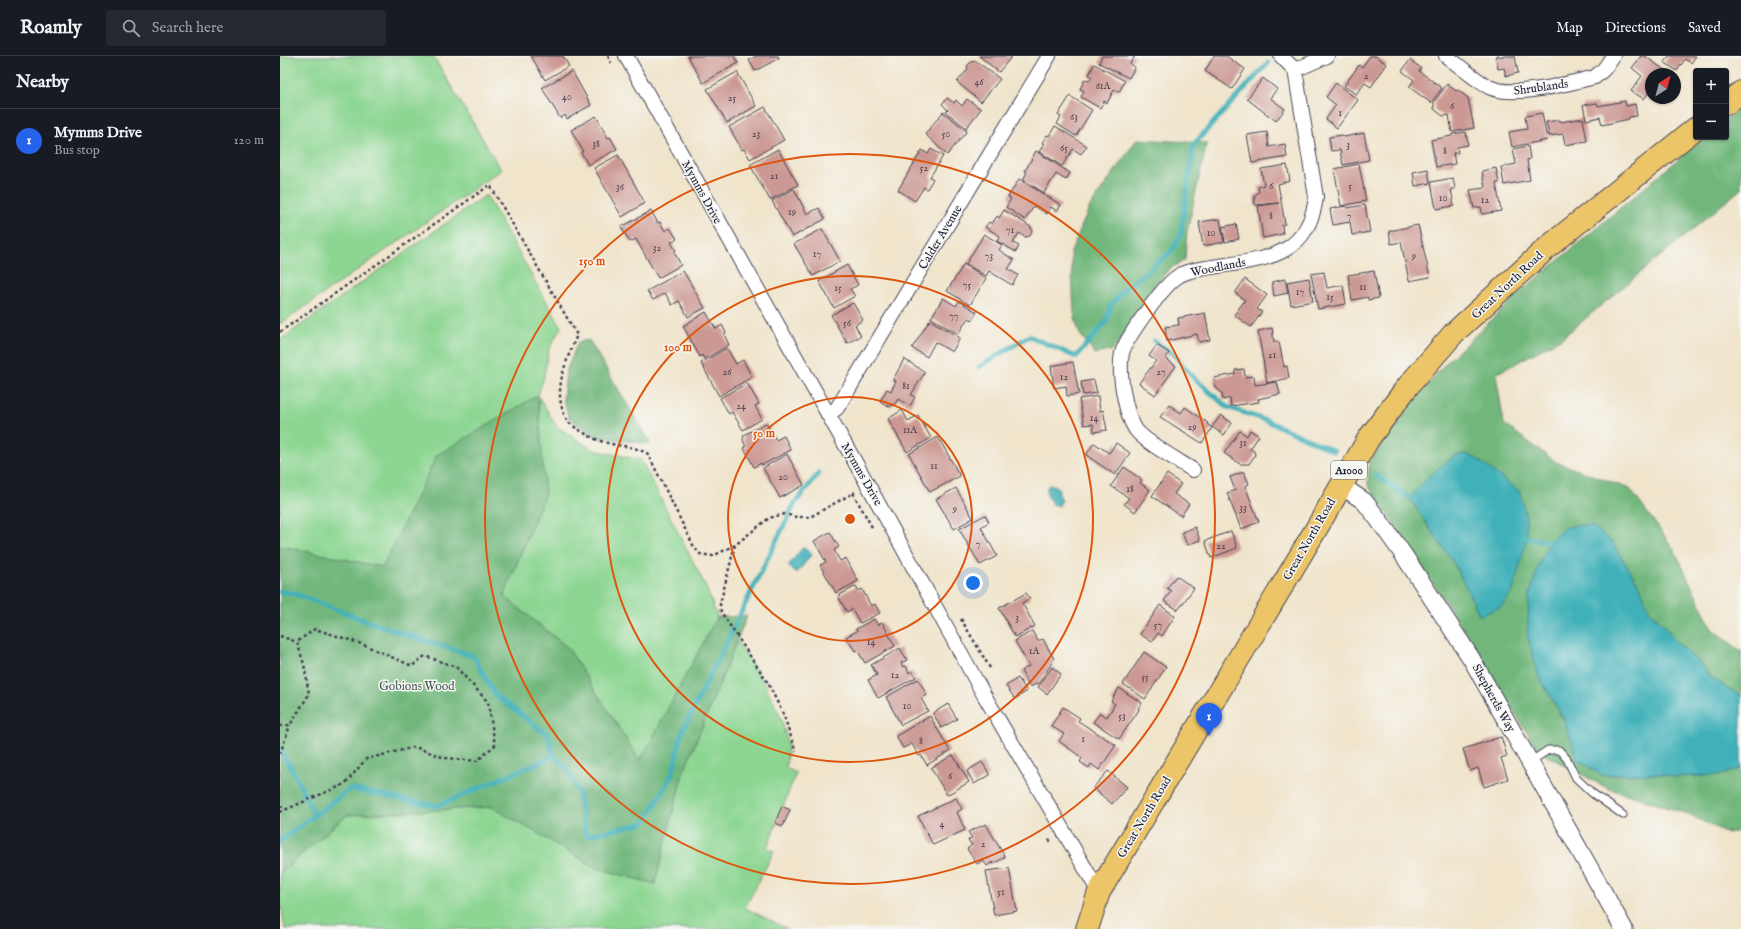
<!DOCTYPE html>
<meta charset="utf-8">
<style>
:root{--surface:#171b24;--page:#242831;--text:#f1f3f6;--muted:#9ea1a6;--line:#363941;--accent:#2563eb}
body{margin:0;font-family:"IM FELL English",serif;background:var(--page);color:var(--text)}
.controls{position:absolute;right:12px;top:12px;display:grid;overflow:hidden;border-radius:4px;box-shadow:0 1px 3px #0004}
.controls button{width:36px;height:36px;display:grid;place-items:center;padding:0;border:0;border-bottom:1px solid var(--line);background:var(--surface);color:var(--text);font:20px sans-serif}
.compass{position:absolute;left:1365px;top:12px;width:36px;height:36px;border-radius:50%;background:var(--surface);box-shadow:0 1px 3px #0004;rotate:36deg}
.you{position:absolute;left:693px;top:527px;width:14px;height:14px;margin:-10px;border:3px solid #fff;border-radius:50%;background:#1a73e8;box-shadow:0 0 0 6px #1a73e833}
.badge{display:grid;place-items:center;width:26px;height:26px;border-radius:50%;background:var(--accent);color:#fff;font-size:13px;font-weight:700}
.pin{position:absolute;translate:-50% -33px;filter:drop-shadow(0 1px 2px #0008)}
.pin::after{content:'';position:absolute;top:21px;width:14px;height:12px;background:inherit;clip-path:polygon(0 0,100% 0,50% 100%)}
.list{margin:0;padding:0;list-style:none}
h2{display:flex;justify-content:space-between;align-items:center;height:52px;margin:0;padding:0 16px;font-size:17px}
h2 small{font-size:13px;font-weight:400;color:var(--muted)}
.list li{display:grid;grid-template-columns:26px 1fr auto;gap:12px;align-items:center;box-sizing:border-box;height:64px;padding:0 16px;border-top:1px solid var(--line)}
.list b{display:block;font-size:15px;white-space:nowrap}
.list p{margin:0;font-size:13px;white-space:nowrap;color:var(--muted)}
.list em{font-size:13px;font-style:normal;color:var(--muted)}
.icon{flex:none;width:22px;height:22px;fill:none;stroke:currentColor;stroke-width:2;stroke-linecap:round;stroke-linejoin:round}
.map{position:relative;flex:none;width:1461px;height:873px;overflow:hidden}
header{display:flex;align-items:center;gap:24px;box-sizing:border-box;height:56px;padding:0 20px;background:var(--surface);border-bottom:1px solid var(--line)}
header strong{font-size:19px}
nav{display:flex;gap:22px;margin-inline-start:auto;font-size:14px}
.search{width:280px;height:36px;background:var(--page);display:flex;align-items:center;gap:10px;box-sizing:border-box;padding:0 14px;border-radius:4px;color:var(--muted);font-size:15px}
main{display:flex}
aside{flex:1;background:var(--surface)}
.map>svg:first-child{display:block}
.green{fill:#8cd692;stroke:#577c66}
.forest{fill:#71b77c;stroke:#4a6c5c;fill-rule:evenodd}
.water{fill:#41b1b9;stroke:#326a7a}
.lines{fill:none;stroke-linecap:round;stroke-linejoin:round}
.stream{stroke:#41b1b9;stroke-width:5}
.building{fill:#cc9893}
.service-casing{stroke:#413f51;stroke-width:9}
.minor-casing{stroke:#413f51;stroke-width:16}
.tertiary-casing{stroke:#413f51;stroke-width:19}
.primary-casing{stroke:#413f51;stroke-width:24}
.path{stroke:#413f51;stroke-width:2.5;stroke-dasharray:3 3;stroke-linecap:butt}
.service{stroke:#fff;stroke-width:7}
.minor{stroke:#fff;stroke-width:14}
.tertiary{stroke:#fff;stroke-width:17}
.primary{stroke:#edc569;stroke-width:22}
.ring{fill:none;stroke:#de560e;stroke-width:2}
.labels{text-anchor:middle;stroke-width:3;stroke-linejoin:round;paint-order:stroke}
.number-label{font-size:10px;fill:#4c4051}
.shield{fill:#f6f6f2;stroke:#626272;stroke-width:1}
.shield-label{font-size:11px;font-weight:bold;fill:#22223b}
.street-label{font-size:12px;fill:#22223b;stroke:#f6f6f2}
.park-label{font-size:12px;fill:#425855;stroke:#f6f6f2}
.centre{fill:#de560e;stroke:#f6f6f2;stroke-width:2}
.ring-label{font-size:12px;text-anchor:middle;font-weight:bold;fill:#de560e;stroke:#f6f6f2;stroke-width:3;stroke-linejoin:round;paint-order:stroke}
</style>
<header>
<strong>Roamly</strong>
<div class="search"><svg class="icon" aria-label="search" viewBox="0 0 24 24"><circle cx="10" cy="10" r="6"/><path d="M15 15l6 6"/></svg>Search here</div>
<nav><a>Map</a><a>Directions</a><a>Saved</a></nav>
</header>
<main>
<aside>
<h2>Nearby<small></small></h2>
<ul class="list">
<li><span class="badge">1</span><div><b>Mymms Drive</b><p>Bus stop</p></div><em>120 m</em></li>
</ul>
</aside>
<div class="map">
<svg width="1461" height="873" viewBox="0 0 1461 873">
<rect width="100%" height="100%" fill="#f6f6f2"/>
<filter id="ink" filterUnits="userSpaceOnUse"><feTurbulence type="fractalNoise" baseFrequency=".025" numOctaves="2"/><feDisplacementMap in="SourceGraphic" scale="8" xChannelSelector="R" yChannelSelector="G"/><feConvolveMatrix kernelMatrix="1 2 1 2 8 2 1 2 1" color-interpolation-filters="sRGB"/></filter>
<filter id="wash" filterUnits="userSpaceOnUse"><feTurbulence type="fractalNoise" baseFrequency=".012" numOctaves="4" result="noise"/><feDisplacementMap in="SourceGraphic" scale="16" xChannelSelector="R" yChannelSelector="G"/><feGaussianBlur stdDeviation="0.9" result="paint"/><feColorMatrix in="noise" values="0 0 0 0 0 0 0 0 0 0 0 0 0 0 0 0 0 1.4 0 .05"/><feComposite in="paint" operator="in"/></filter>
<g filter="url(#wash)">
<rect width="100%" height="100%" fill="#f0e4cb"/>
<!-- green -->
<path class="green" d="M0 0H153L221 114 0 268Z
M206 139 281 271 269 293 263 324 258 339 276 370 313 394 361 404 426 531 437 561 360 706 288 592 224 540 265 437 157 399 103 511 0 490V284Z
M457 585 484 626 501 662 508 689 506 712 516 717 487 792 494 795 465 852 508 873H5L0 841V817L67 759 212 751 317 812 375 828 402 720Z"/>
<!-- forest -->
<path class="forest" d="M1461 50V133L1282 282 1216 318 1224 368 1276 406 1350 433 1394 493 1432 573 1461 595V639L1448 633 1430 620 1418 605 1394 584 1386 571 1370 556 1360 531 1347 509 1258 619 1284 664 1297 703 1321 719 1383 718 1392 721 1442 719 1461 712V775L1447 777 1405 757 1327 732 1258 695 1197 594 1088 429 1089 406 1124 357 1165 308 1244 233 1425 81H1446V63ZM1219 421 1240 436 1200 560 1174 507 1141 460 1130 442Z
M857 83 927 87 907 175 905 204 889 213 876 228 833 294 815 298 799 277 794 257 791 196 809 152Z
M309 284 371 388 317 381 289 362 283 344 286 315 298 286Z
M258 339 265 437 224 540 288 592 360 705 437 561 467 560 402 720 375 828 317 812 212 751 67 759 0 817V490L103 511 157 399Z"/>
<!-- water -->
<path class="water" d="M1186 398 1197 403 1240 436 1246 461 1247 482 1233 535 1222 550 1200 560 1174 507 1141 460 1130 442 1150 419 1175 399Z
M769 429H775L779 433V438L782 444 779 450 772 448 766 437 767 431Z
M1297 469 1313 470 1331 485 1360 531 1370 556 1386 571 1394 584 1418 605 1430 620 1448 633 1461 639V712L1442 719 1392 721 1383 718 1321 719 1297 703 1284 664 1258 619 1247 578 1249 542 1258 511 1269 486 1284 472Z
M523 491 532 498 517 517 508 510Z"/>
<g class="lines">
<!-- stream -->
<path class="stream" d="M874 285 891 296 914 322 947 351 985 364 1054 395
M699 311 749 280 796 301 826 266 831 249 846 232 891 196 900 180 914 88 988 7
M1095 419 1130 442
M1247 482 1269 486
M0 536 13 537 97 569 193 600 216 640 268 679 274 700 287 712 298 735 306 780 364 767 392 719 402 676 515 447 539 417
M0 693 15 719 34 759
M0 785 70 733 157 750 274 700"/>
</g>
<g id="blocks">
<!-- building -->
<path class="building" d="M251 0H283L289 10 265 24Z
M408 0H454L458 7 423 27Z
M476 0H498L499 2 475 15 469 4Z
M699 0H732L719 16Z
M822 0H855L850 8 855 11 849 22 819 7Z
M934 0H946L965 13 952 33 925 15Z
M1090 0H1095L1107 8 1091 31 1085 27 1076 38 1064 30 1079 9 1082 11Z
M1216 0H1235L1238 17 1226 20 1224 12 1218 13Z
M1361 0H1365L1390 18H1371V33L1364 43 1351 35 1362 20 1352 12Z
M1389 0H1416L1411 7 1405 3 1397 15 1384 6Z
M1130 4 1141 12 1139 15 1162 32 1151 47 1129 31 1134 24 1122 15Z
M696 5 720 23 701 46 677 26 688 13 687 10 691 6Z
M814 8 845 25 839 36 834 34 827 47 824 45 820 52 801 41 804 35 800 33 805 23 809 25 812 21 809 19Z
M292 15 311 49 287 63 285 59 280 62 262 32Z
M457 16 476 50 447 67 427 33Z
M983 22 997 33 990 42 1005 53 996 65 967 43Z
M1056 27 1078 44 1057 72 1046 63 1056 49 1046 41Z
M1167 28 1176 35 1178 34 1188 42 1194 72 1172 76 1169 59 1163 60 1154 53V46Z
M790 40 812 54 796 80 777 68 781 61 778 59Z
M667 42 674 47 676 44 682 50 687 43 701 53 686 72 666 56 668 54 662 48Z
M1345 45 1346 50 1355 48 1357 60 1349 61V63L1322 69 1320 61 1306 64 1303 49 1317 47 1318 50Z
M485 51 504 84 470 103 464 93 462 94 449 71Z
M663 56 687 75 667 99 645 78Z
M1262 57 1267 84 1232 91 1229 76 1247 73 1245 60Z
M316 60 328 82 330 81 337 93 308 109 301 96 303 95 291 74Z
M1303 62 1307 85 1285 89 1283 78 1269 80 1266 66 1280 64 1281 66Z
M775 70 807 90 801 98 793 93 782 110 759 96 764 88 762 87 767 79 769 80Z
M987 76 989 91 1005 88 1007 101 972 107 967 79Z
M1186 76 1188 89 1177 91 1178 97H1173L1175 108 1156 111 1151 84 1172 80V78Z
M1084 77 1089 104 1063 109 1060 94 1051 95 1049 81 1063 79 1064 81Z
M1248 90 1250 103 1247 104 1250 124 1224 129 1221 111 1236 108 1233 93Z
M498 93 518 129 490 144 470 109Z
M651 93 663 100 650 121 653 123 647 133 644 131 635 145 618 134 642 94 648 98Z
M756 95 790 117 786 124 776 118 764 137 743 124 747 116 745 115Z
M338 99 365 147 342 161 314 112Z
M1079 108 1086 145 1061 150 1054 113Z
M1007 109 1010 125 998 128 1005 168 1002 169 1003 178 983 182 978 150 999 147 975 149 974 140 979 136 978 131 984 129 981 113Z
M1216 112 1219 127H1216L1221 155 1202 158 1201 151 1194 152 1190 134 1205 132 1202 115Z
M1148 113 1150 127 1135 130 1133 116Z
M1173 122 1175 133H1171L1174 150 1156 153 1151 126Z
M739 123 781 149 777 155 771 151 767 158 754 150 745 164 726 151 731 143 728 141Z
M514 133 527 158 539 152 545 163 512 181 492 145Z
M1085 149 1090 176 1072 179 1070 166 1053 169 1050 153 1066 150 1067 152Z
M724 154 751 171 752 175 750 180 745 181 739 177 733 187 739 190 736 196 717 185 720 180 705 171 709 166 712 168 717 160 719 162Z
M371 155 378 167 380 166 385 175 390 172 397 183 391 186 396 195 394 196 401 209 378 222 356 183 350 186 341 171Z
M940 163 944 186 923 190 919 166Z
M956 168 959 183 945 186 942 171Z
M1138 169 1150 221 1129 225 1121 186 1111 188 1109 175Z
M542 173 560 205 533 220 514 188Z
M704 178 722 189 719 194 734 204 728 213 738 219 732 229 709 215 706 220 686 208Z
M684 208 706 222 690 249 667 235Z
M567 209 578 229 570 233 575 240 554 252 539 225Z
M403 215 425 252 408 261 399 245 392 249 385 237 373 244 367 235Z
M1094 215 1099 242 1088 244V241L1072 244 1068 219Z
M1044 216 1047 232 1063 229 1066 248 1038 253 1031 218Z
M1029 222 1033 245 1011 249 1007 226Z
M965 223 987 239 977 253 982 256 971 271 954 259 965 244 955 237Z
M1005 223 1008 237 994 240 992 226Z
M663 242 676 250 679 245 697 256 692 264 688 262 678 278 651 262Z
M573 247 583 264 575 269 581 280 567 287 551 259Z
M426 256 436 273 442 269 446 277 444 278 449 289 424 303 422 299 420 301 403 270Z
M925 257 930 284 919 286 917 278 887 285 885 271 899 269 898 262Z
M650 264 680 282 672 296 655 286 647 301 632 292Z
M992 272 994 286H999L1004 311 1007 310 1009 322 987 327 978 275Z
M877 289 889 297 885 302 896 310 875 339 859 327 876 305 869 300Z
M447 292 456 308 463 304 472 321 439 340 421 307Z
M624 303 645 316 631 339 635 341 630 350 618 343 615 348 609 351 600 345 607 333 611 335 616 325 613 324Z
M793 306 799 338 787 340 786 330 774 332 771 310Z
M964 313 965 321 974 320 975 329 997 326 1000 338 978 343 979 346 951 350 950 342 943 344 942 338 935 330 934 322 955 318V314Z
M814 324 817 337 803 339 801 326Z
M467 327 479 348 475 350 482 363 463 374 452 356 449 358 440 342Z
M818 340 820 355 823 354 827 374 814 376 813 368 804 369 799 343Z
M889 349 901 357 905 351 928 367 927 368 932 372 922 387 880 361Z
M622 354 628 365 638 359 651 382 627 396 608 363Z
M941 359 952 367 944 379 932 371Z
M486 367 496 384 504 380 511 394 482 409 481 407 474 411 464 392 466 391 463 384 464 379Z
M970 374 979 380 970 393 974 395 975 399 969 408H960L944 397 960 375 967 380Z
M658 381 680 420 650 436 629 398Z
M814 387 829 397 836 387 850 397 835 419 806 399Z
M507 398 524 429 500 442 483 412Z
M844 411 862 424 860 427 870 434 855 456 844 448 849 442 831 430Z
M964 416 969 428 965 430 979 466 961 473 947 437 955 434 950 421Z
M887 418 901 428 894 438 909 448 901 460 872 440Z
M676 432 693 462 674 473 656 443Z
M705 459 709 466 701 471 717 500 700 509 679 473Z
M915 471 920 484 907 489 902 476Z
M951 475 957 492 931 502 925 485Z
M550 476 559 491 554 494 560 505 566 502 578 525 556 537 540 509 546 506 534 485Z
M896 520 914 532 898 554 884 545 891 535 887 532Z
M576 530 579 535 582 533 591 550 595 548 600 557 580 567 572 553 567 556 558 540Z
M746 537 750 543 742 547 755 570 735 581 719 552Z
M880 549 895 560 882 580 878 577 872 586 860 578Z
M594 563 598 569 602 566 615 590 585 607 577 594 575 595 566 581 577 575 576 573Z
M752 575 758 585 763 583 774 603 760 626 750 631 741 615 749 610 735 585Z
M620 592 627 604 621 607 623 611 626 610 629 617 632 615 636 621 598 642 588 624 597 619 591 609Z
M864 596 886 611 865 643 843 628Z
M772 611 781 618 767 638 758 631Z
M738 622 747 635 735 643 726 630Z
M638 623 647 639 641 642 648 655 621 669 606 641Z
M839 632 862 647 858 653 859 654 839 683 813 666 820 657 827 661 835 648 831 645Z
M668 648 677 663 661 672 653 657Z
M783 651 800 662 798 665 836 689 819 714 811 708 809 712 800 706 802 702 779 685 784 678 771 670Z
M650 660 670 695 647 709 641 699 639 700 632 688 623 692 616 680Z
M1221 681 1227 700 1221 702 1228 723 1204 731 1198 712 1190 715 1183 693Z
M673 699 689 726 667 739 651 712Z
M702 706 710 719 694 728 687 715Z
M828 715 847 731 832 748 813 732Z
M676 742 682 753 677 756 685 774 653 789 638 760Z
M502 750 510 754 503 770 495 767Z
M706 768 725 801 713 808 712 806 707 810 703 804 697 808 687 793 692 789 688 784 692 782 688 776Z
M729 812 737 855 714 859 706 815Z"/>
</g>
</g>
<g filter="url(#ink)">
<use href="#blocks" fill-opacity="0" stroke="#413f51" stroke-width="1"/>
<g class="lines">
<defs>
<path id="service" d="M1250 706 1268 694H1279L1287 703 1296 722 1312 737 1343 759"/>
<path id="minor" d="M346 0 588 429 704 639 819 836
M1001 0 1015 14
M1166 0C1180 10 1194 23 1209 31 1233 43 1289 27 1315 21L1324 13 1333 0
M1015 14 1047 0
M548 359 557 352 564 341 769 0
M913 414C899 405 865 386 856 374 845 358 838 316 842 297 846 282 884 229 897 221 906 214 921 213 932 211 983 203 1028 203 1036 141L1015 14"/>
<path id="tertiary" d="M1060 429 1084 445 1098 463 1123 498 1191 602 1344 873"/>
<path id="primary" d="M1446 48 1461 36
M807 873 819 836 1032 480 1089 382 1128 330 1174 277 1268 191 1416 72"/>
</defs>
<!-- service casing -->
<use href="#service" class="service-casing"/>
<!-- minor casing -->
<use href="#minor" class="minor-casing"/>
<!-- tertiary casing -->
<use href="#tertiary" class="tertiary-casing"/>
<!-- primary casing -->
<use href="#primary" class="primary-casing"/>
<!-- path -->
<path class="path" d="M328 0 331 7
M0 276 210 129 297 279C286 306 271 336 287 364 289 369 312 382 318 384 334 391 352 388 368 398L414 491 420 498 433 500 455 489 489 462 505 458 516 461H530L575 436
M573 437 593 473
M455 489 440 548 441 556 488 627 504 660 516 696
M681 563 710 612
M0 580 17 586
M0 670 10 669 29 638 24 608 17 586
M0 698 10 669
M0 750 6 753
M0 756 65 728 86 703 135 691 165 702 197 705 215 689 208 646 176 611 145 600 132 610 82 588 35 573 17 586
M769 783 772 788"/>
<!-- service -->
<use href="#service" class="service"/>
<!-- minor -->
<use href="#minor" class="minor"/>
<!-- tertiary -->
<use href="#tertiary" class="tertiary"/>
<!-- primary -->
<use href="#primary" class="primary"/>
</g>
</g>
<!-- distance rings -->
<g class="ring">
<circle cx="570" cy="463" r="122"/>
<circle cx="570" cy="463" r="243"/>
<circle cx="570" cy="463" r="365"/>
</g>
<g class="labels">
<!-- number labels -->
<g class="number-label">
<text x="1086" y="23">2</text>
<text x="699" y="29">46</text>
<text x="823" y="33">61A</text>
<text x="287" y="44">40</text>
<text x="452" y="45">25</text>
<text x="1172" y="53">6</text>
<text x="1060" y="60">1</text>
<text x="794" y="64">63</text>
<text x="476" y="81">23</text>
<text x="666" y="81">50</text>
<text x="316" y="91">38</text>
<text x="1068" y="92">3</text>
<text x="784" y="95">65</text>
<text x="1165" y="98">8</text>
<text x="644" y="115">52</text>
<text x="494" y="123">21</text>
<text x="991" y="133">6</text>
<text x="1070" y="133">5</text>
<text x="340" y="134">36</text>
<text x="1163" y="145">10</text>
<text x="1205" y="147">12</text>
<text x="512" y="159">19</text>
<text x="991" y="163">8</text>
<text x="1069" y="163">7</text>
<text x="730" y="177">71</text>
<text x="931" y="180">10</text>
<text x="377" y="195">32</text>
<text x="537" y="201">17</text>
<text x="709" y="203">73</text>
<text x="1134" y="203">9</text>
<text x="687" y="232">75</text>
<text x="1083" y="234">11</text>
<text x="558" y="235">15</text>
<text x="1020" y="239">17</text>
<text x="1050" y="244">15</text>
<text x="674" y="263">77</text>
<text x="567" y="270">56</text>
<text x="992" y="302">21</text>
<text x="447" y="319">26</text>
<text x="881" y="319">27</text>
<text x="784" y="324">12</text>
<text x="626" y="333">81</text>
<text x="461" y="353">24</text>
<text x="814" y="365">14</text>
<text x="912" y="374">29</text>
<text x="630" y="377">11A</text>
<text x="963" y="390">31</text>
<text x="654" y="413">11</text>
<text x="503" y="424">20</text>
<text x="850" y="436">18</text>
<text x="963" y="455">33</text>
<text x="675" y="456">9</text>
<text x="698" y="491">7</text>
<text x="941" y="493">22</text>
<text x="737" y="565">3</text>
<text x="878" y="572">57</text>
<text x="591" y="589">14</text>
<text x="754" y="598">1A</text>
<text x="615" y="622">12</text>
<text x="865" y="624">55</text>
<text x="627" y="653">10</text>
<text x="842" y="663">53</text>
<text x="803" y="686">1</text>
<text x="641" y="688">8</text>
<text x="670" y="723">6</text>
<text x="662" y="771">4</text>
<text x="703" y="791">2</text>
<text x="721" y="839">51</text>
</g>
<!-- shield labels -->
<rect class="shield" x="1051" y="405" width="36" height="18" rx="3"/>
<g class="shield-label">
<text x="1069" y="418">A1000</text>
</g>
<!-- street labels -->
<g class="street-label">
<text transform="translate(1261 31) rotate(-8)" y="4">Shrublands</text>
<text transform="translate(422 136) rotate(61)" y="4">Mymms Drive</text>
<text transform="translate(660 181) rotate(-59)" y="4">Calder Avenue</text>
<text transform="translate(938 211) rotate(-11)" y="4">Woodlands</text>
<text transform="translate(1227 229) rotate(-43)" y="4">Great North Road</text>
<text transform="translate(582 418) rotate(60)" y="4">Mymms Drive</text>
<text transform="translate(1029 483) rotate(-60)" y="4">Great North Road</text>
<text transform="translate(1214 642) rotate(61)" y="4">Shepherds Way</text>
<text transform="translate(864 761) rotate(-59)" y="4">Great North Road</text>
</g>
<!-- park labels -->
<g class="park-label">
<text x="137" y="634">Gobions Wood</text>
</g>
</g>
<circle cx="570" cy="463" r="6" class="centre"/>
<g class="ring-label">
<text x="312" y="209">150 m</text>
<text x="398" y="295">100 m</text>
<text x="484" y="381">50 m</text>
</g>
</svg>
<div class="controls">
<button>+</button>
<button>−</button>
</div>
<svg class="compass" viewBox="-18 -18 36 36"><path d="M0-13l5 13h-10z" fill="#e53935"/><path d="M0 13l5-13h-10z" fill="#9ea1a6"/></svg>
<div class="you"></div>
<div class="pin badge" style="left:929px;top:680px">1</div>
</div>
</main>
